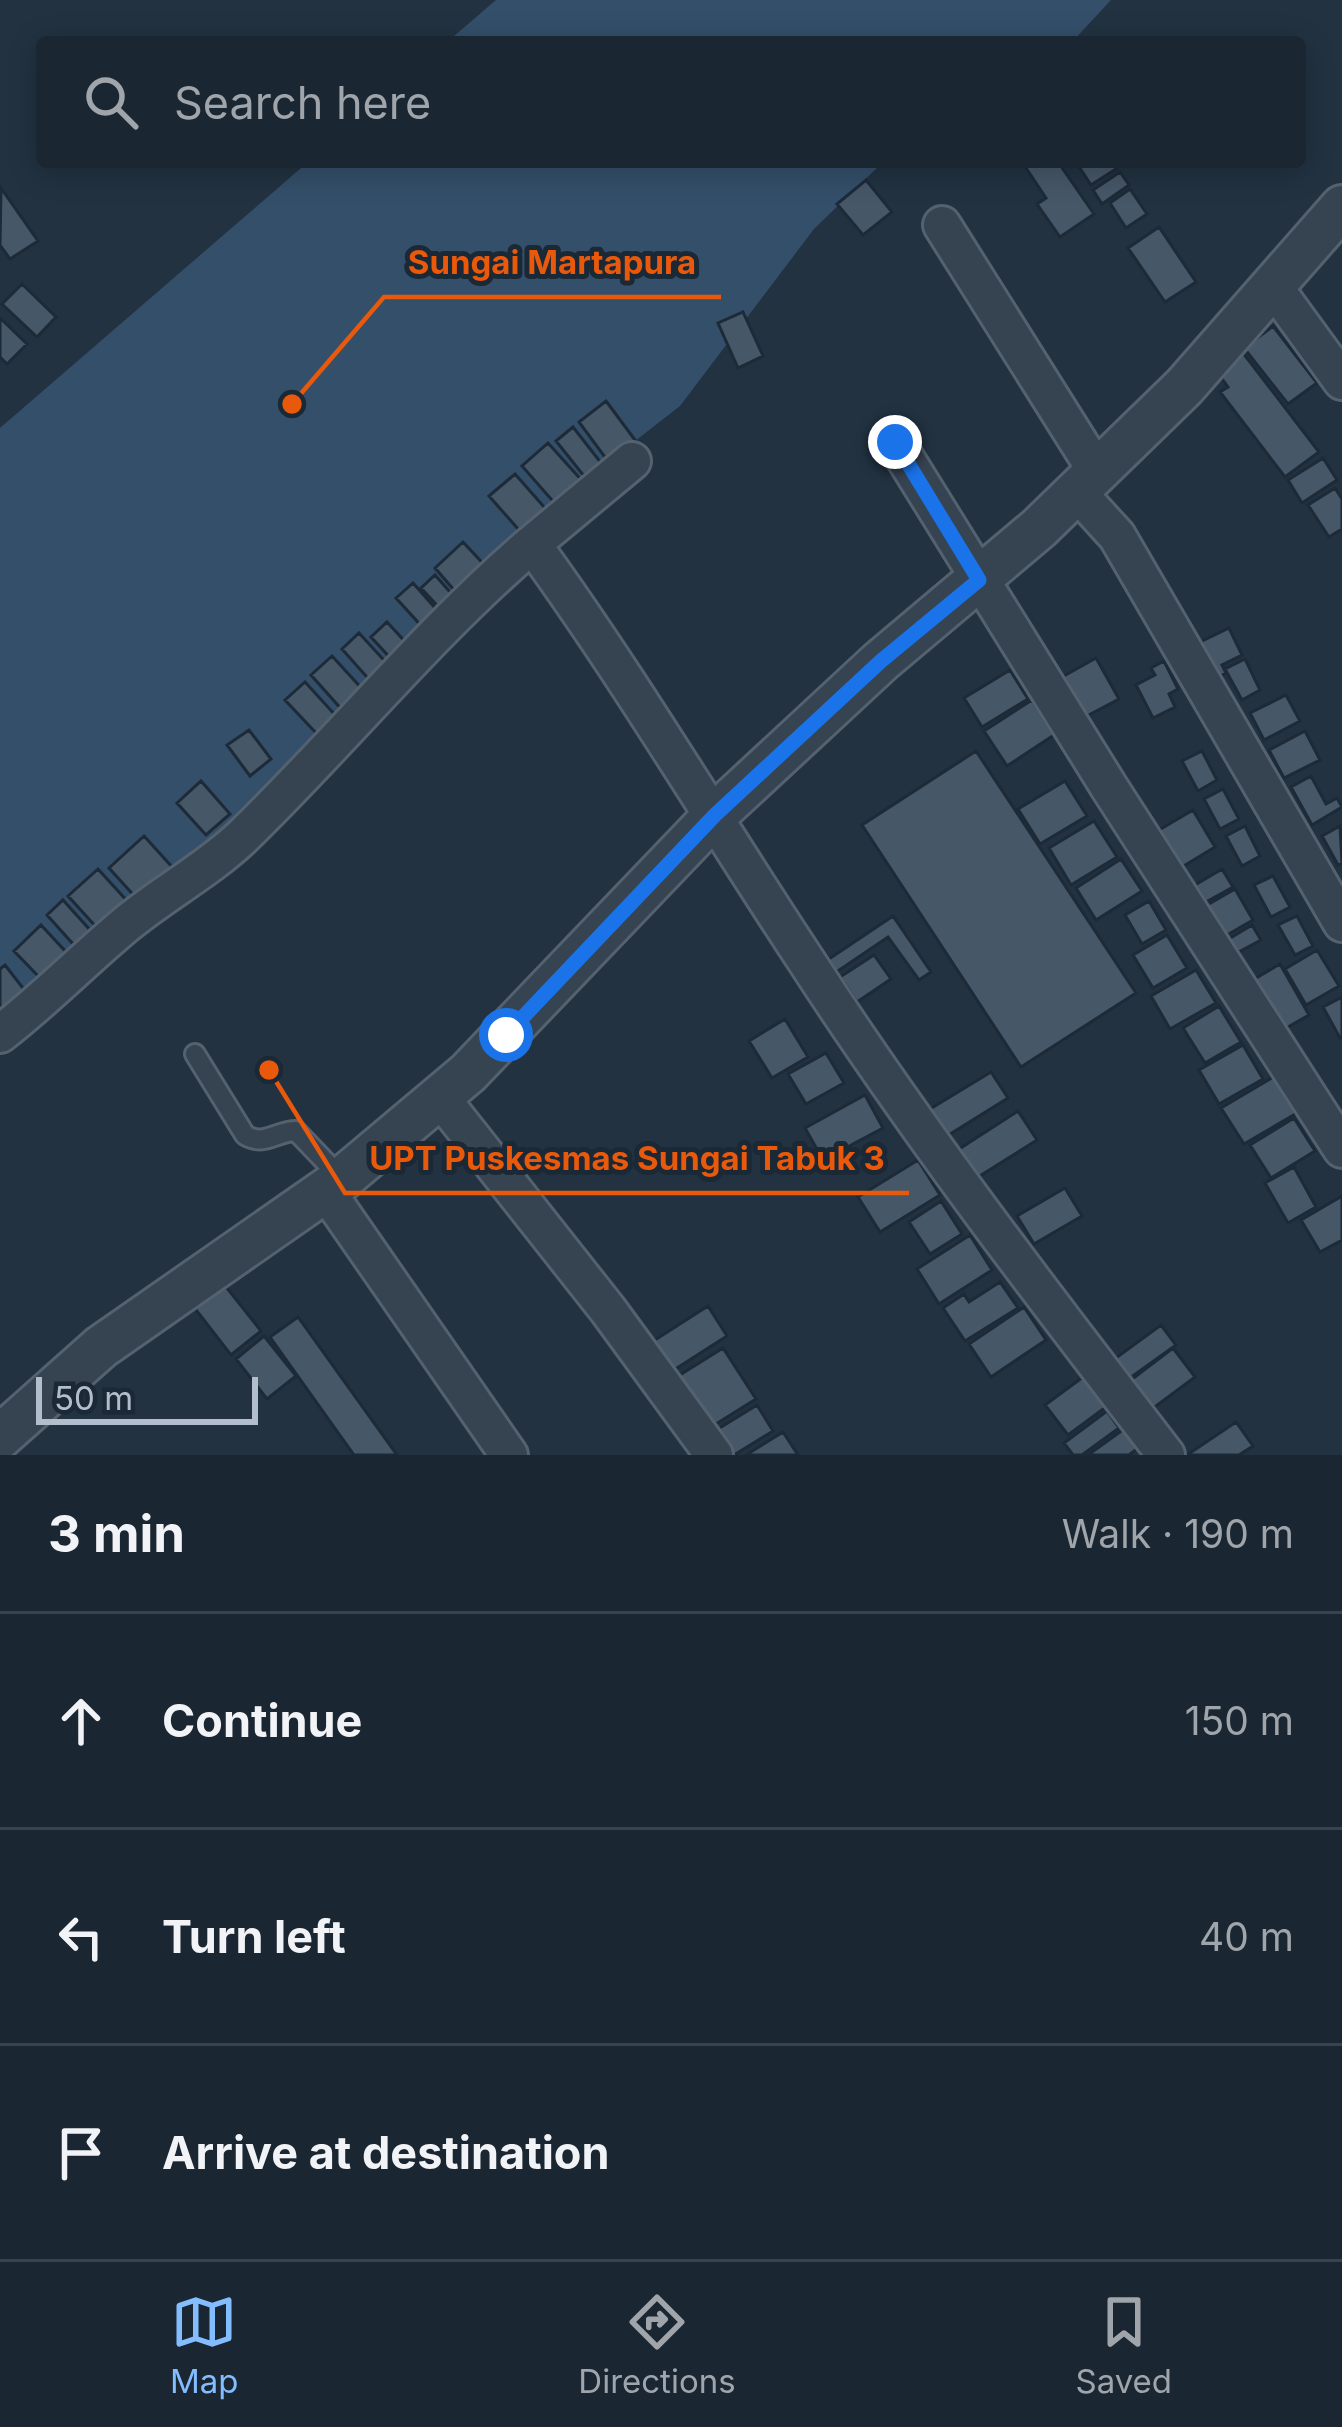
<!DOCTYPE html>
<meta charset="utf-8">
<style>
:root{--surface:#1a2631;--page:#27323d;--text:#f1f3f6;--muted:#9fa5ab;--line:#38434d;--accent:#84bdff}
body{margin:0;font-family:Inter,sans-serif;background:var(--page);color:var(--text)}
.scale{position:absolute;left:36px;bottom:30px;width:222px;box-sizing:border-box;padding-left:12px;border:6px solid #b3becc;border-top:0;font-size:33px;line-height:42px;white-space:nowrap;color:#b3becc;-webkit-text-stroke:9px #1b2836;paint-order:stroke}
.stop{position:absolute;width:36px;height:36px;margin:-27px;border:9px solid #1a73e8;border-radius:50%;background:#fff}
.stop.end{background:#1a73e8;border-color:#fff;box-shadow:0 3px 12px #0008}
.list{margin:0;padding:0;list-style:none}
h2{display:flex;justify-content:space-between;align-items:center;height:156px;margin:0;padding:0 48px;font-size:51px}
h2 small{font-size:39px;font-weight:400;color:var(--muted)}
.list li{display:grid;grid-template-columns:78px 1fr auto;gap:36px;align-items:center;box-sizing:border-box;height:216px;padding:0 48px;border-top:3px solid var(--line)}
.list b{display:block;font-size:45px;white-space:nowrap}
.list em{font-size:39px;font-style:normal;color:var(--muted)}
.icon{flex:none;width:66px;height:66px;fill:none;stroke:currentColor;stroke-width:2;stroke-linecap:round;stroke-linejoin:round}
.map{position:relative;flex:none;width:1342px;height:1455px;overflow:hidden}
.search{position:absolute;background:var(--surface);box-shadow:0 6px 30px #0003;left:36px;right:36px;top:36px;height:132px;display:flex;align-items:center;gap:30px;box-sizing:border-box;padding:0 42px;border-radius:12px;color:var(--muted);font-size:45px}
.sheet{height:804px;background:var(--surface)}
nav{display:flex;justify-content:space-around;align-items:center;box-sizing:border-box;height:168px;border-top:3px solid var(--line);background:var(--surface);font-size:33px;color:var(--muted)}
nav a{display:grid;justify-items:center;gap:6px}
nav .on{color:var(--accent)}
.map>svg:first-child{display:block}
.water{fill:#344f6a}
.building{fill:#465768;stroke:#1d2a38;stroke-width:3}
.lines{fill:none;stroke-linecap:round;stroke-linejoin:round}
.service-casing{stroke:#54616f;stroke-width:24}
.minor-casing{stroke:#54616f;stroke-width:42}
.tertiary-casing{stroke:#54616f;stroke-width:48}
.service{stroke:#364351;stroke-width:18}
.minor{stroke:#364351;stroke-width:36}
.tertiary{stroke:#364351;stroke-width:42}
.route{stroke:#1a73e8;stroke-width:15}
.leader{fill:none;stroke:#e8590c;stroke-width:4.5}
.callout-dot{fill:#e8590c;stroke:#1b2836;stroke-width:4.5}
.callout-label{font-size:33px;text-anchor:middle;font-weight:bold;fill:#e8590c;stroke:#1b2836;stroke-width:10;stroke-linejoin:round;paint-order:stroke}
</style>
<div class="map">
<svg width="1342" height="1455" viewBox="0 0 1342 1455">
<rect width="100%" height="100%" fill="#223241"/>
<!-- water -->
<path class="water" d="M496 0H1111L1072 42H447Z
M308 162H883L814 229 680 406 549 508 306 762 0 1017V428Z"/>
<!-- building -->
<path class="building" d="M1022 162H1058L1094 214 1060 237 1037 204 1046 198Z
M1076 162H1115L1119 167 1091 185Z
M1120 172 1129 185 1102 204 1093 190Z
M866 180 892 212 863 235 837 204Z
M1 188 38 241 10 259 0 245Z
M1130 189 1147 214 1126 228 1110 203Z
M1159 227 1196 282 1165 302 1128 248Z
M22 284 56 317 37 337 2 304Z
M743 312 763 356 738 368 718 323Z
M0 318 27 344 7 364 0 357Z
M1273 326 1317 383 1288 404 1244 348Z
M1240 349 1319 452 1285 477 1220 392 1228 387 1214 368Z
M606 401 638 444 610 464 579 422Z
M573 427 605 468 588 481 556 441Z
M548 443 585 484 558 507 522 466Z
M1323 458 1337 480 1302 503 1288 480Z
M515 474 552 516 526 538 489 496Z
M1335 488 1342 499V529L1329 537 1308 505Z
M463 542 490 571 461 598 435 568Z
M435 575 458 601 444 613 421 588Z
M413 583 443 617 427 632 396 598Z
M387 622 410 647 394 662 371 637Z
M1229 628 1242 655 1222 665 1226 673 1214 679 1196 644Z
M359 633 392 669 374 685 342 649Z
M332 656 365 692 344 712 311 675Z
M1096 658 1119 699 1085 717 1062 677Z
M1245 659 1260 690 1242 700 1225 669Z
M1164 661 1178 689 1169 694 1175 707 1153 718 1136 685 1155 675 1151 668Z
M1010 670 1028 699 982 727 964 698Z
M305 682 337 717 317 734 285 700Z
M1286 695 1300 721 1264 740 1250 713Z
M1032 700 1054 735 1007 766 984 731Z
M249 730 271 759 250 776 227 745Z
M1305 731 1320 760 1284 778 1269 750Z
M976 751 1136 993 1021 1067 862 825Z
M1202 751 1217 780 1198 791 1182 761Z
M1311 776 1326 804 1337 798 1342 807 1312 825 1291 787Z
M201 781 230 814 206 835 177 803Z
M1065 781 1087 816 1040 844 1018 809Z
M1223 789 1239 819 1220 829 1204 799Z
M1193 810 1215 847 1182 867 1159 830Z
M1094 821 1117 857 1071 885 1049 848Z
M1245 826 1260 856 1242 866 1226 836Z
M1340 826 1342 863 1338 865 1322 836Z
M144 836 173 868 138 900 109 868Z
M1121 859 1142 891 1096 920 1076 888Z
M98 869 128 902 98 929 68 896Z
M1222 869 1233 887 1206 902 1195 885Z
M1273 876 1290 907 1271 917 1254 885Z
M1235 889 1253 920 1220 939 1202 908Z
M63 900 90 930 74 945 47 915Z
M1149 901 1166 930 1142 944 1125 915Z
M893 916 931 972 919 980 888 937 829 977 820 965Z
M1297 916 1313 946 1295 955 1278 925Z
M41 925 67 953 40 978 14 951Z
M1252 925 1261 940 1235 954 1227 940Z
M1167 935 1187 968 1153 988 1133 955Z
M1317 950 1339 986 1306 1005 1285 969Z
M874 955 891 979 857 1002 840 977Z
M1280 964 1309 1015 1281 1031 1251 981Z
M5 965 26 992 0 1013V969Z
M1196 970 1216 1003 1170 1029 1151 996Z
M1342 997V1037L1340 1038 1323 1007Z
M1219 1006 1241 1042 1205 1063 1183 1028Z
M785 1019 808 1057 772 1078 749 1041Z
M1243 1045 1263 1079 1219 1104 1199 1070Z
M826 1053 844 1083 806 1104 788 1074Z
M991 1072 1008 1098 947 1136 930 1109Z
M1275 1076 1297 1113 1244 1144 1221 1108Z
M865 1095 883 1128 823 1160 805 1128Z
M1018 1111 1037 1140 975 1179 956 1151Z
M1294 1118 1315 1151 1271 1178 1250 1145Z
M918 1160 940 1195 880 1232 858 1197Z
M1294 1167 1316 1207 1288 1223 1265 1183Z
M1065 1188 1082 1216 1034 1244 1017 1216Z
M1342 1196V1240L1320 1252 1301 1220Z
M941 1201 962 1234 930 1254 909 1222Z
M970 1235 992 1270 939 1304 917 1269Z
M1000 1282 1018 1308 965 1341 943 1308 964 1294 969 1302Z
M223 1283 261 1331 231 1355 193 1306Z
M708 1306 727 1336 666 1375 647 1345Z
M1024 1307 1046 1340 991 1377 969 1344Z
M298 1317 397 1455H354L270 1337Z
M1161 1325 1176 1345 1123 1383 1109 1363Z
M264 1336 296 1376 267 1399 236 1359Z
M723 1348 756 1399 708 1429 675 1378Z
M1173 1348 1195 1377 1144 1415 1123 1386Z
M1083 1377 1106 1407 1068 1435 1045 1405Z
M757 1405 773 1431 734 1455 718 1429Z
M1107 1411 1119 1428 1082 1455H1073L1064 1443Z
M1236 1422 1253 1446 1239 1455H1187Z
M1124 1429 1138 1448 1129 1455H1088Z
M783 1432 798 1455H746Z"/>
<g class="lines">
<defs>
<path id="service" d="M195 1054 245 1135C265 1147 276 1131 296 1131L342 1179"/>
<path id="minor" d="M942 225 1096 470
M1273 286 1342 381
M895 442 1109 787 1342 1149
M632 461 532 544C630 679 715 823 807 962 918 1133 1042 1294 1166 1455
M1076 491 1117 536 1342 923
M0 1034C44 1000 82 961 125 925 162 894 206 871 242 837 341 741 427 634 532 544
M439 1096 608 1310 714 1455
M326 1191 509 1455"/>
<path id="tertiary" d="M0 1437 101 1347 342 1179 468 1073 715 815 881 661 1039 528 1184 387 1342 207"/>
</defs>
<!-- service casing -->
<use href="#service" class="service-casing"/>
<!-- minor casing -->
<use href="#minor" class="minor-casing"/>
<!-- tertiary casing -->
<use href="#tertiary" class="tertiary-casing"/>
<!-- service -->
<use href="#service" class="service"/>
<!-- minor -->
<use href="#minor" class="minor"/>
<!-- tertiary -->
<use href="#tertiary" class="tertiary"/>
</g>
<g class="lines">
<!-- route -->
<path class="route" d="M506 1035 715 815 881 661 979 580 895 442"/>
</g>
<!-- callouts -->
<path class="leader" d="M292 404L384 297H721M269 1070L345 1193H909"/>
<g class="callout-dot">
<circle cx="292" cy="404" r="12"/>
<circle cx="269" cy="1070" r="12"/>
</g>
<g class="callout-label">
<text x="552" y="274">Sungai Martapura</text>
<text x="627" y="1170">UPT Puskesmas Sungai Tabuk 3</text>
</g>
</svg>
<div class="scale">50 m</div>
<div class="stop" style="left:506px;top:1035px"></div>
<div class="stop end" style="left:895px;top:442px"></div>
<div class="search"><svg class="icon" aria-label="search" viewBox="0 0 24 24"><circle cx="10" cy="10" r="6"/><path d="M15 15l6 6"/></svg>Search here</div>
</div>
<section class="sheet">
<h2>3 min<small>Walk · 190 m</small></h2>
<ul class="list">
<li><svg class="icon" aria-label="ahead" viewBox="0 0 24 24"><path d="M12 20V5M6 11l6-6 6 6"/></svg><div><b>Continue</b></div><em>150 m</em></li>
<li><svg class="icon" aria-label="left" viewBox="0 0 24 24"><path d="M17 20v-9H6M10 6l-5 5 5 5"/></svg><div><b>Turn left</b></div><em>40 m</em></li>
<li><svg class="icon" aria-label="arrive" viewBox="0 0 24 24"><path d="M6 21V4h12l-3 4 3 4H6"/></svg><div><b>Arrive at destination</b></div></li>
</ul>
</section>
<nav>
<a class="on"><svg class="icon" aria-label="map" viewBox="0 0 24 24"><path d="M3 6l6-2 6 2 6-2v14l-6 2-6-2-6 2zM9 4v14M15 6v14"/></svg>Map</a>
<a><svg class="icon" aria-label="directions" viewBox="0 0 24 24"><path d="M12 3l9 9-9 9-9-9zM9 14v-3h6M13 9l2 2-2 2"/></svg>Directions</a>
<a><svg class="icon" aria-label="saved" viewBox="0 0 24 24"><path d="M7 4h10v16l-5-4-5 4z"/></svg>Saved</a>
</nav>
